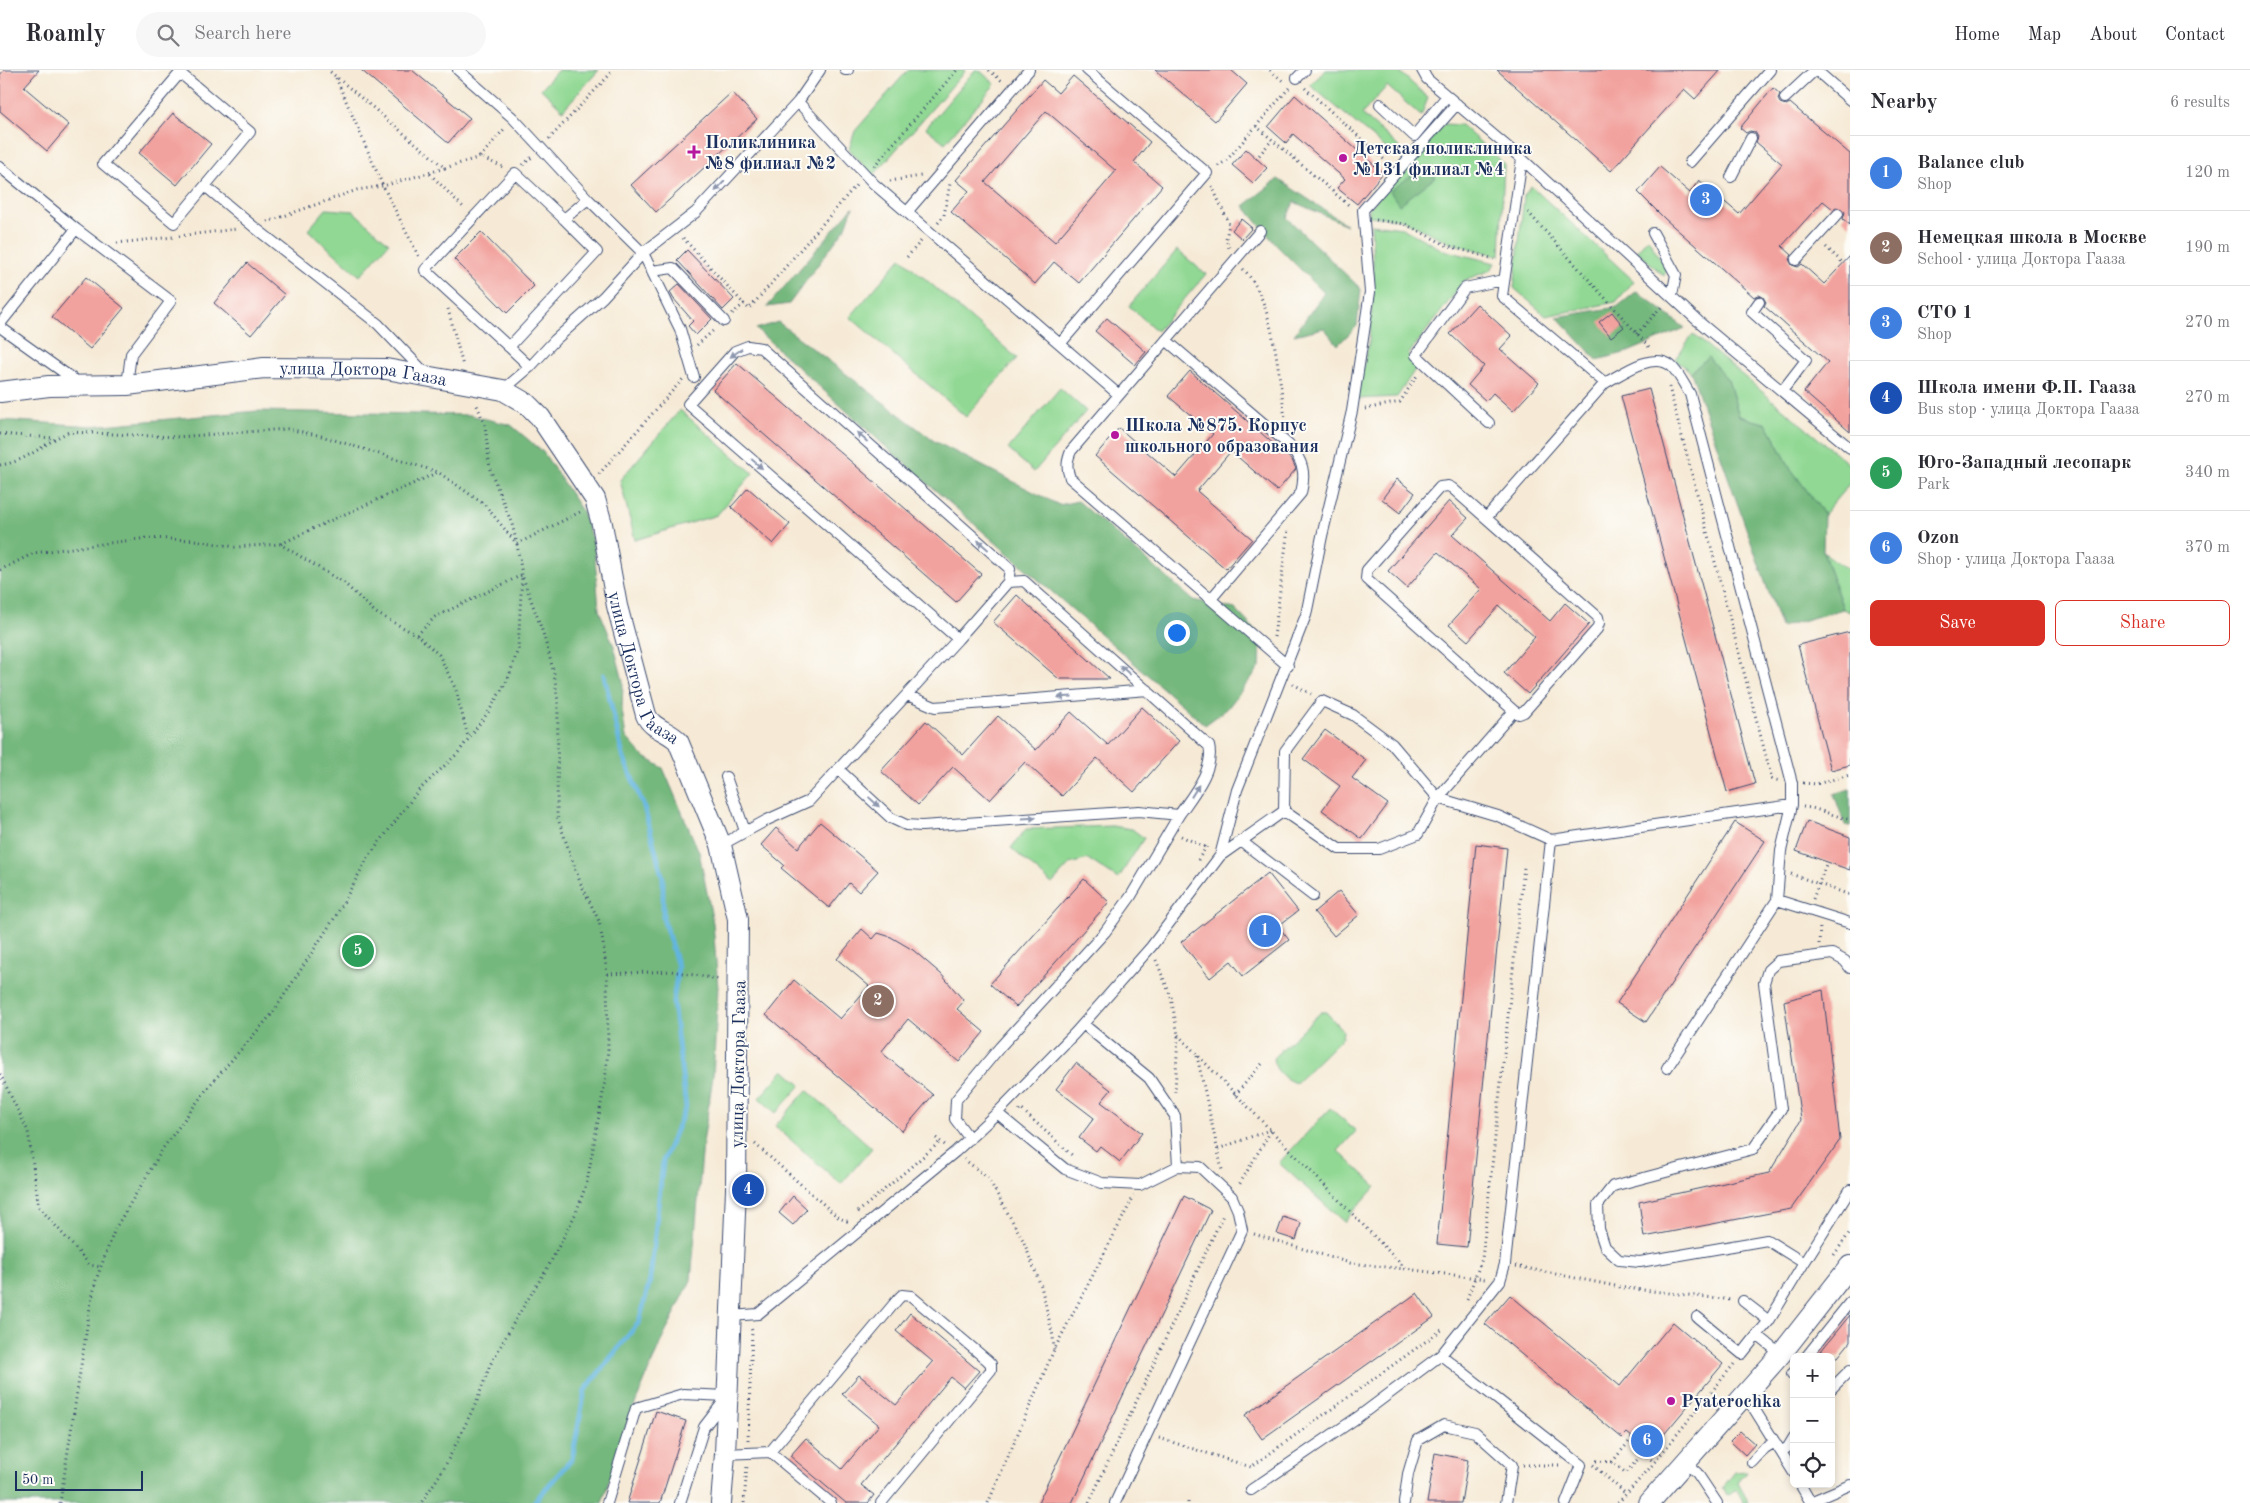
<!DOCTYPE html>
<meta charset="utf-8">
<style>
:root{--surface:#fff;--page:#f7f7f7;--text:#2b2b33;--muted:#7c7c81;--line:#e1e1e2;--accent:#d93025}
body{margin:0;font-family:"Old Standard TT",serif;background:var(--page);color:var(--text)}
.controls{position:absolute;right:15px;bottom:15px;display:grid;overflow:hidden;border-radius:8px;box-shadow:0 2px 8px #0003}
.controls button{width:45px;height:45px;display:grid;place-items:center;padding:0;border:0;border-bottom:1px solid var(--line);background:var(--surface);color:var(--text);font:25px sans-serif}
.scale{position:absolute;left:15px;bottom:12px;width:128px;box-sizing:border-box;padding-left:5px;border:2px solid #1b2f5e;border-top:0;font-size:14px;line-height:18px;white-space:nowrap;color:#1b2f5e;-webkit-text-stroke:4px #fdfcf7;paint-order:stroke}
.you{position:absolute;left:1176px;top:562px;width:18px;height:18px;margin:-12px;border:4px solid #fff;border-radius:50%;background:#1a73e8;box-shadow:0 0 0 8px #1a73e833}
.badge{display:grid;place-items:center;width:32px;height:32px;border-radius:50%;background:var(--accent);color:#fff;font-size:16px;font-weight:700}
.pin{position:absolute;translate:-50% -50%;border:2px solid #fff;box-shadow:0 1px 5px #0006}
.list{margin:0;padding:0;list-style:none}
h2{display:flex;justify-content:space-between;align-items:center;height:65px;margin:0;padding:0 20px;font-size:21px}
h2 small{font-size:16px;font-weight:400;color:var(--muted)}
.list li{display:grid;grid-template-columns:32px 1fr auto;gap:15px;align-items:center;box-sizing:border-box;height:75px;padding:0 20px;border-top:1px solid var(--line)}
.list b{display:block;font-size:19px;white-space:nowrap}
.list p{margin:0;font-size:16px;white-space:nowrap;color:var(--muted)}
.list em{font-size:16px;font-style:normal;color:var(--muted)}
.actions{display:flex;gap:10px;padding:15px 20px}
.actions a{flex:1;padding:11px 0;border:1px solid var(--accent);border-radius:8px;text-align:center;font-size:18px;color:var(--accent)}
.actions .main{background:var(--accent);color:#fff}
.icon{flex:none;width:28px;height:28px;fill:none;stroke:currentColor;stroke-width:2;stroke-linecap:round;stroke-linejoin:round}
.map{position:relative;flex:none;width:1850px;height:1433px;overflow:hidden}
header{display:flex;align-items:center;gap:30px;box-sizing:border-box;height:70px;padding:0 25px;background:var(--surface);border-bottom:1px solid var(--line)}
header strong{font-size:24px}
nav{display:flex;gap:28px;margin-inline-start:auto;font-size:18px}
.search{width:350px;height:45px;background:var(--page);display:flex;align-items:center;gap:12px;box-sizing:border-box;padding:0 18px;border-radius:28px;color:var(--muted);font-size:19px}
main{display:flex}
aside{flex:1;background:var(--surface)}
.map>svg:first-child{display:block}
.green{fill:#90d893;stroke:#568478}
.forest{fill:#74b87d;stroke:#48746e}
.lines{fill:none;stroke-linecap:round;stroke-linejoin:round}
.stream{stroke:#62b5de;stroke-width:5}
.building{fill:#f2a29e;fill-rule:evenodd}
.service-casing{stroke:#3c4b70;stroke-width:12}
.minor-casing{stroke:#3c4b70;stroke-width:22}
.path{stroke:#3c4b70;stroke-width:3;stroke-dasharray:1 4;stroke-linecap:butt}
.service{stroke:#fff;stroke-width:10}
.minor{stroke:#fff;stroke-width:20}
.oneway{fill:#8d97ae}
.poi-dot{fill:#b5179e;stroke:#fdfcf7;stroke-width:2}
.labels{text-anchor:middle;stroke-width:4;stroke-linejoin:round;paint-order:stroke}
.poi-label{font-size:18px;font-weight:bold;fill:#1b2f5e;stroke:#fdfcf7;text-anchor:start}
.street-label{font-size:18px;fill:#1b2f5e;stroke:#fdfcf7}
</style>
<header>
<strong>Roamly</strong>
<div class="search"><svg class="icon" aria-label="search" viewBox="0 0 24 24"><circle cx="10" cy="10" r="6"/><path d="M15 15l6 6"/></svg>Search here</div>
<nav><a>Home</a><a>Map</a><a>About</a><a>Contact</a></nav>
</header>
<main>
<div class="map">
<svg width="1850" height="1433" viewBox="0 0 1850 1433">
<rect width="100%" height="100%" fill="#fdfcf7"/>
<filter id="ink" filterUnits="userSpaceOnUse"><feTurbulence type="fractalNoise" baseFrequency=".02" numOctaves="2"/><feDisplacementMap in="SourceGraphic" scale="10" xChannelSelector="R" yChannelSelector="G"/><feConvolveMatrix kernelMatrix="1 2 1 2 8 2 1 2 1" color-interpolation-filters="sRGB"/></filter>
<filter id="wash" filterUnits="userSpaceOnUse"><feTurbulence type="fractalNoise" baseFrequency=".0096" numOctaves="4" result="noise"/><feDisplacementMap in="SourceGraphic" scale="20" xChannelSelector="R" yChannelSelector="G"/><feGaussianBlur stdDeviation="1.12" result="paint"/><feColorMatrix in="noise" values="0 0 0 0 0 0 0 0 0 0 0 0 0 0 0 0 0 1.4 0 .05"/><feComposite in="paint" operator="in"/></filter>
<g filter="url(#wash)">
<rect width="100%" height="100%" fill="#f6ead6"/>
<!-- green -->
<path class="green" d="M558 0H599L563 40 541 19Z
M908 0H966L873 106 849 79 855 61Z
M975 0H979L995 14 945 73 926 58Z
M1326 0H1398L1428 28 1421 46 1387 16 1362 44 1400 78 1395 86 1310 15Z
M1444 54 1461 55 1504 94 1500 186 1450 173 1401 149 1369 146V138Z
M1531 116 1634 211 1616 232 1546 246 1514 218 1524 126Z
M326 139 353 141 389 173 360 206 308 160Z
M1371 154 1402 158 1443 180 1495 193 1491 200 1465 210 1408 285 1418 295 1397 327 1356 329 1369 272 1374 211Z
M1648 168 1666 199 1664 206 1637 181Z
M1177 180 1206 204 1157 261 1129 236Z
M901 188 1017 288 966 347 850 247Z
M1693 264 1850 395V413L1824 444 1791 399 1767 354 1739 346 1728 310 1708 288 1691 302 1675 289Z
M1060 318 1086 341 1034 402 1008 379Z
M680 340 753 403 717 445 635 470 620 410Z
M1823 482 1850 501V542L1843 539Z
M1112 756 1132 759 1144 768 1118 809 1088 789 1070 794 1052 814 1011 778 1026 759Z
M1321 942H1326L1343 961 1342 968 1296 1013C1285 1010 1274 1000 1273 988Z
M784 1000 801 1015 776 1043 759 1028Z
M807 1020 872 1078 841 1114 775 1056Z
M1330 1038 1356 1061 1338 1081 1376 1116 1344 1152 1279 1093Z
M1747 1401 1738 1413 1749 1433H1744L1737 1420 1726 1426 1722 1418 1735 1402Z"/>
<!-- forest -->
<path class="forest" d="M1419 100 1436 107 1399 135 1390 121Z
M1278 109 1347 155 1294 132 1287 148 1361 219 1357 256 1338 275 1324 258 1294 265 1324 223 1277 176 1244 136Z
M853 137 846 157 789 234 767 237Z
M1637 221 1685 258 1628 282 1597 290 1557 247 1617 237Z
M778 252 934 371 1059 435 1078 431 1193 530 1235 539 1261 566 1260 597 1227 639 1205 655 896 386 756 259Z
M1708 287 1728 310 1739 346 1767 354 1791 399 1824 444 1823 482 1843 539 1781 557 1691 302Z
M257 341 470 345 511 355 543 382 582 441 594 475 599 540 614 576 623 611 622 640 626 667 643 686 663 698 699 782 713 853 718 918 713 1006 703 1073 691 1210 660 1274 626 1356 602 1433H0V350L92 356Z
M1850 719V756L1845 755 1834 724Z"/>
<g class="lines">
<!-- stream -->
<path class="stream" d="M533 1433 572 1389 585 1320 639 1252 650 1210 663 1091 686 1037 673 932 678 897 663 848V809L644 737 623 686 604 605"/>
</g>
<g id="blocks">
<!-- building -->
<path class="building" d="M4 0H39L24 17 69 55 47 81 0 41V5Z
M361 0H412L470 48 448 73Z
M1155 0H1231L1247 14 1215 51Z
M1497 0H1721L1695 29 1684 19 1611 101Z
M1073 6 1150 72 1134 92 1162 116 1079 213 1054 192 1035 214 951 142 969 121 956 110 1043 10 1058 23ZM1046 41 1116 101 1055 172 985 112Z
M1773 18 1780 24 1778 29 1780 33 1786 35 1790 33 1850 84V155L1843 149 1845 142 1842 139 1836 137 1833 139 1823 131 1782 176 1792 185 1789 189 1792 195 1798 197 1802 194 1824 214 1850 186V362L1804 322 1828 292 1764 236 1766 232 1763 227 1759 225 1754 227 1665 149 1638 122 1660 97 1690 123 1699 110 1739 144 1782 94 1756 72 1758 67 1755 62 1750 61 1746 63 1740 58Z
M732 22 757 49 656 142 631 115Z
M1295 25 1383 103 1357 134 1337 118 1345 109 1293 64 1286 73 1268 57Z
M173 43 211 74 177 115 139 83Z
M1246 79 1267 98 1253 113 1232 95Z
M1241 149 1252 158 1242 169 1232 160Z
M481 162 534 216 507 243 454 189Z
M687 180 734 229 723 240 677 190Z
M247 193 285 225 251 265 214 233Z
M86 207 124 238 90 279 52 247Z
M679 214 712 249 696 265 688 256 693 251 673 228 670 222Z
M1477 234 1512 266 1500 279 1539 313 1513 341 1493 323 1486 331 1468 315 1484 296 1450 264Z
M1612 242 1624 257 1611 267 1599 252Z
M1107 248 1146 282 1135 295 1095 261Z
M737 293 981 504 956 532 713 320Z
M1190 301 1292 390 1296 399 1277 421 1231 381 1197 421 1252 469 1226 499 1095 386 1119 358 1176 407 1213 364 1168 326Z
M1649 319 1755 714 1727 722 1621 326Z
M1397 409 1415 423 1400 443 1382 429Z
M748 418 790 454 773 474 731 437Z
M1449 431 1468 448 1452 465 1550 551 1565 533 1589 554 1528 624 1504 603 1535 567 1499 536 1468 571 1449 555 1481 519 1438 482 1407 518 1388 501Z
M1017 525 1110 609H1059L993 552Z
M1850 562V695L1831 700 1798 575Z
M1142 637 1179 671 1134 722 1097 688 1062 726 1025 692 990 730 953 697 918 735 881 701 926 651 963 685 998 646 1036 680 1071 642 1108 675Z
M1325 660 1366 690 1352 708 1388 734 1362 769 1322 740 1340 716 1303 689Z
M1807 751 1850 767V800L1796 781Z
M820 752 878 801 859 822 849 813 829 838 781 798 784 795 761 775 776 758 798 778Z
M1735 752 1765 771 1646 952 1617 933Z
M1476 774 1507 778 1467 1177 1437 1174Z
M1268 803 1298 841 1278 856 1289 870 1243 906 1231 891 1210 908 1181 872Z
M1084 809 1109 832 1016 937 990 914Z
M1339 821 1359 845 1334 866 1314 842Z
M862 859 873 869 878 863 891 867 913 880 941 904 964 931 957 939 984 962 959 992 908 949 881 982 933 1025 902 1061 766 945 794 910 840 949 869 916 837 889Z
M1823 920 1840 1070 1791 1139 1644 1167 1639 1132 1769 1103 1801 1050 1784 931Z
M1076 993 1111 1020 1101 1032 1142 1063 1120 1092 1100 1076 1096 1081 1079 1068 1094 1048 1056 1019Z
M793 1126 807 1139 793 1155 779 1143Z
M1184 1126 1211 1140 1072 1433H1038Z
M1283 1147 1301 1153 1296 1170 1277 1164Z
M1417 1223 1434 1247 1262 1369 1245 1345Z
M1510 1225 1620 1316 1673 1252 1723 1294 1650 1381 1627 1363 1622 1368 1485 1254Z
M910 1243 979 1301 964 1318 951 1307 861 1415 874 1425 868 1433H846L790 1386 806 1368 842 1399 879 1355 842 1324 859 1305 896 1335 933 1292 896 1261Z
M1850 1245V1272L1838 1287H1816Z
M656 1341 686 1351 660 1433H627Z
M1740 1361 1755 1374 1745 1385 1730 1371Z
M1435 1383 1468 1390 1461 1433H1427Z"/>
</g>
</g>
<g filter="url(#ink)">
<use href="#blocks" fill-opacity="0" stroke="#3c4b70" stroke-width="1"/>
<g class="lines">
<defs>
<path id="service" d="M458 0 513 48 588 129 643 183 603 227 555 270 530 297 503 320
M845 0H848
M1087 0 1207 103 1060 274 1119 325 1071 381C1067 391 1066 397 1070 408L1288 596
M1422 0 1427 9 1522 89 1698 251 1850 378
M1816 0 1850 30
M180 3 250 62 174 153 103 94Z
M1297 8 1305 0
M1785 28 1815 0
M798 32 874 114 1060 274
M1380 34 1414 66 1447 26
M1522 89 1502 226 1605 313C1622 304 1651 282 1670 295 1678 301 1684 315 1690 324L1792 713V735
M1690 92 1770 0
M0 97 76 159
M1731 107 1751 68
M205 116 254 157 378 254 425 303
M907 142 1029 0
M564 149 515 103 425 200 509 277 597 182 564 149 588 129
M1653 163 1676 205 1672 225
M1796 190 1838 144
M652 201 673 198 724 251
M1759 232 1752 242 1806 290 1782 321
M0 254 76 159 171 231 131 284 127 315
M0 257 80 314
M1166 270 1290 376C1303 391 1306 403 1301 423L1211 529
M509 277 530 297
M694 307 680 259 643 183 696 142 798 32 820 0
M1119 325 1260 161
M1489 353 1416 285 1465 218 1503 210
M1486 448 1605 313
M907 625 935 637 1148 620
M838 699 891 748 906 755 922 756 1139 741 1179 745C1192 726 1215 699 1209 676L1024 511 1008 512
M726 707 745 761
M1284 741 1339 779H1379L1418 764 1438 728 1514 641 1366 509 1367 500 1440 417 1448 416 1452 418 1598 547 1599 553 1597 559 1524 642 1519 644 1514 641
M1551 770 1792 735 1781 781 1777 830 1850 853
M1241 771 1313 826
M721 775 767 750 809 731 958 569 1008 512 1010 499 761 278 748 276 735 281 688 334 958 569
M1220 786 1237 720 1306 545 1322 466 1352 341 1370 222 1363 140 1457 34
M1850 898 1845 891 1832 884 1778 891 1768 900 1764 913 1781 1039 1753 1079 1613 1116 1598 1135 1599 1159 1605 1177 1619 1190 1640 1192 1767 1170 1804 1193 1850 1120
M1083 954 1149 1008 1175 1046 1178 1096
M1667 998 1777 830
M997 1043 1065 1099 1102 1113 1140 1115 1178 1096 1200 1097 1232 1127 1238 1141 1242 1160 1115 1433
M970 1069 955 1049 956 1030 1000 977 1105 862 1131 826 1179 745
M1743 1231 1769 1251
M731 1246 758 1244 955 1082 997 1043 1075 963 1151 877 1220 786 1284 741 1285 681 1322 631 1353 645 1392 674 1438 728 1498 746 1551 770 1505 1194 1500 1211 1441 1285
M1697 1247 1742 1284 1757 1265 1781 1284
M1757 1265 1769 1251 1804 1193
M1806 1287 1850 1232
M1792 1304 1794 1302
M1831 1319 1850 1300
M1744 1327 1753 1337 1794 1403
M770 1382 898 1229 902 1225 911 1226 987 1290 991 1294V1300L881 1433
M1781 1382 1788 1377 1794 1367
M725 1384 770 1382 831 1433
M1685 1392 1697 1403 1717 1433
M1752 1392 1765 1378 1775 1372
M1800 1414 1811 1433
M1251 1420 1358 1347 1441 1285 1581 1395 1566 1433
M1810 1432 1850 1415
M607 1433 636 1338 683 1324 727 1326
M680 1433 704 1357 724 1331
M1404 1433 1408 1404 1418 1370 1444 1355 1475 1362 1512 1395 1506 1433"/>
<g id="minor">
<path id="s1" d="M0 322 49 316 127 315 264 298 386 299 503 320 527 334 540 347 595 429 602 454 617 536 646 645C652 659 667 660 678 671L721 775 738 849 736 1119 725 1384 721 1433"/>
<path d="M1649 1433 1781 1284 1850 1196"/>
</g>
</defs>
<!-- service casing -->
<use href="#service" class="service-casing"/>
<!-- minor casing -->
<use href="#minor" class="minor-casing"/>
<!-- path -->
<path class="path" d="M989 0 1002 11
M1270 0 1285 13
M336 8 383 116 420 189
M1305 18 1388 93
M1256 56 1351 137
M549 69 614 0
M480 87 506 57
M1256 89 1272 70
M523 95 533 86
M874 96 957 0
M1218 96 1226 91 1289 18
M445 98 480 87 503 97
M430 104 465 139
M890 111 921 106
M1212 116 1229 154 1226 169 1229 178
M1528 142 1650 278
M1376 150 1405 154 1446 175 1494 189
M267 152 357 120 383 116 445 98 328 0
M938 153 944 145 950 114
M179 166 237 159
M683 168 744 234
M117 173 173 167
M1826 177 1843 193
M907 187 922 170
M1243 199C1275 230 1279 311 1286 355
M448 239 463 296
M732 244 744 234 749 239 858 113
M1637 264 1663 235
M697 275 715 259
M1669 317 1772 709 1780 711
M1365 339 1400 332 1418 304
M0 364 53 368
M0 395C27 392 45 372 69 362L176 367 287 359 318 365 438 402 484 434 517 474 582 441
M599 404 683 309
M281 474C333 448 386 427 438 402
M0 500 34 483 147 468 194 470 235 477 280 474 344 513 376 543 417 565 439 585 456 620 468 667
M417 565 435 547 522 505 543 563 554 603 558 632 557 746 580 812 599 851 603 873 607 904 608 979 605 1012 587 1112 576 1143 548 1197 517 1247 490 1295 477 1331 443 1400 421 1433
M1274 567 1288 459
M1293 614 1311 624
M1803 713 1816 714 1850 705
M1803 737 1812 738 1850 750
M1181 766 1207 778
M1198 790 1208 774
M1791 804 1850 825
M1813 829 1827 792
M1819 874 1820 855
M1156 890 1171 927 1178 965 1175 1022
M607 904 671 901 718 909 720 907
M1178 965 1406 1199 1485 1209
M1197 986 1222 1100
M0 1004 28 1061 39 1137 90 1195 101 1197
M1235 1025 1262 994
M1019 1041 1021 1039 1074 1087
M936 1068 945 1075
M755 1074 839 1148 847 1151 850 1149
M1218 1079 1272 1059 1239 1115
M964 1089 988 1108 1023 1170 1041 1216 1053 1266 1054 1280
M858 1142 940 1072
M1254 1164 1350 1193 1405 1199
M1834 1185 1850 1162
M1516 1196 1625 1218 1732 1230
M1467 1229 1482 1189 1524 797
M1159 1368 1251 1397 1443 1259
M748 1370 752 1261 751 1257
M1596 1391 1612 1392 1626 1403 1643 1383 1654 1392
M1612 1392 1633 1367
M1523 1395H1559
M1593 1395 1626 1424
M1188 1432V1433
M60 1433 90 1237 96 1210 115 1159 164 1077 209 1016 272 944 337 844 367 789 418 721 458 683 489 641 508 609 518 579 522 505 517 474 512 454 490 399 485 355 476 333
M744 1433 747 1396
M988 1433 1054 1280 1134 1126
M1089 1433 1224 1143
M1618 1433 1649 1399 1734 1294"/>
<!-- service -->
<use href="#service" class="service"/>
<!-- minor -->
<use href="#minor" class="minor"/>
</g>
<!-- one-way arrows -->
<defs><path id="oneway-solid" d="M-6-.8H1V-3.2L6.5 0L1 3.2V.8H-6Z" transform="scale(1.25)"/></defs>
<g class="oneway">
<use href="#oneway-solid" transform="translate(720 116) rotate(133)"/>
<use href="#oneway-solid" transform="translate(736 283) rotate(145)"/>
<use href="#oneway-solid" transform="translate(862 367) rotate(-138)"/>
<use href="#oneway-solid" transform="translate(757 394) rotate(41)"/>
<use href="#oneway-solid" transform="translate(983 475) rotate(-138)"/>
<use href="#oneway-solid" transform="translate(1125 600) rotate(-139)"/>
<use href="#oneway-solid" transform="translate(1065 627) rotate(176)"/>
<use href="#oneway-solid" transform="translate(1195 721) rotate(-58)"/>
<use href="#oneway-solid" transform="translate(874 732) rotate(43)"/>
<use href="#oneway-solid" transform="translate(1029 748) rotate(-4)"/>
</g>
</g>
<!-- markers -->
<g class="poi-dot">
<path d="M691.5 74.5h5v5h5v5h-5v5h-5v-5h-5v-5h5z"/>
<circle cx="1343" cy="88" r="5"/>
<circle cx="1115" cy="365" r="5"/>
<circle cx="1671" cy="1331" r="5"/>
</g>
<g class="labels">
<!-- poi labels -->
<g class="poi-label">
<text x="705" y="78">Поликлиника<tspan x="705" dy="21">№8 филиал №2</tspan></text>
<text x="1353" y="84">Детская поликлиника<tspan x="1353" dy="21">№131 филиал №4</tspan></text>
<text x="1125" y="361">Школа №875. Корпус<tspan x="1125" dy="21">школьного образования</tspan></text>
<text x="1681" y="1337">Pyaterochka</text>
</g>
<!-- street labels -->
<g class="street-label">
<text dy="6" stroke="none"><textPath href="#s1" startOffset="365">улица Доктора Гааза</textPath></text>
<text dy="6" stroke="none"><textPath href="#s1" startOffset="830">улица Доктора Гааза</textPath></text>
<text transform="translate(738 994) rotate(-89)" y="6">улица Доктора Гааза</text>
</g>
</g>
</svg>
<div class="controls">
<button>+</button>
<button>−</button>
<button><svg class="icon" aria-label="locate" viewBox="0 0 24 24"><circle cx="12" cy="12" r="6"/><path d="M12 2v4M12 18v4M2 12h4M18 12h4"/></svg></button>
</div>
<div class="scale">50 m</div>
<div class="you"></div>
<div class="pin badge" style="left:1265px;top:861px;background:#3f7fe0">1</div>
<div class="pin badge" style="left:878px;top:931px;background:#8d6e63">2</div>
<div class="pin badge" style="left:1706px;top:130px;background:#3f7fe0">3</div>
<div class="pin badge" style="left:748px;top:1120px;background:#1a4fb4">4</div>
<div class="pin badge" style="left:358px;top:881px;background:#2e9e5b">5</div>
<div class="pin badge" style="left:1647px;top:1371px;background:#3f7fe0">6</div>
</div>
<aside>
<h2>Nearby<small>6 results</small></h2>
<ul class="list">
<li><span class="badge" style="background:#3f7fe0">1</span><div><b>Balance club</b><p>Shop</p></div><em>120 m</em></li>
<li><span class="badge" style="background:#8d6e63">2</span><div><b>Немецкая школа в Москве</b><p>School · улица Доктора Гааза</p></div><em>190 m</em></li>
<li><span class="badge" style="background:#3f7fe0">3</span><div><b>СТО 1</b><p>Shop</p></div><em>270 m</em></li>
<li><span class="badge" style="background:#1a4fb4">4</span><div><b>Школа имени Ф.П. Гааза</b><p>Bus stop · улица Доктора Гааза</p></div><em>270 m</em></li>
<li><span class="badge" style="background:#2e9e5b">5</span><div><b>Юго-Западный лесопарк</b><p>Park</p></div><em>340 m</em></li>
<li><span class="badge" style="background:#3f7fe0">6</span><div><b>Ozon</b><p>Shop · улица Доктора Гааза</p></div><em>370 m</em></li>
</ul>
<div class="actions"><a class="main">Save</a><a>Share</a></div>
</aside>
</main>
